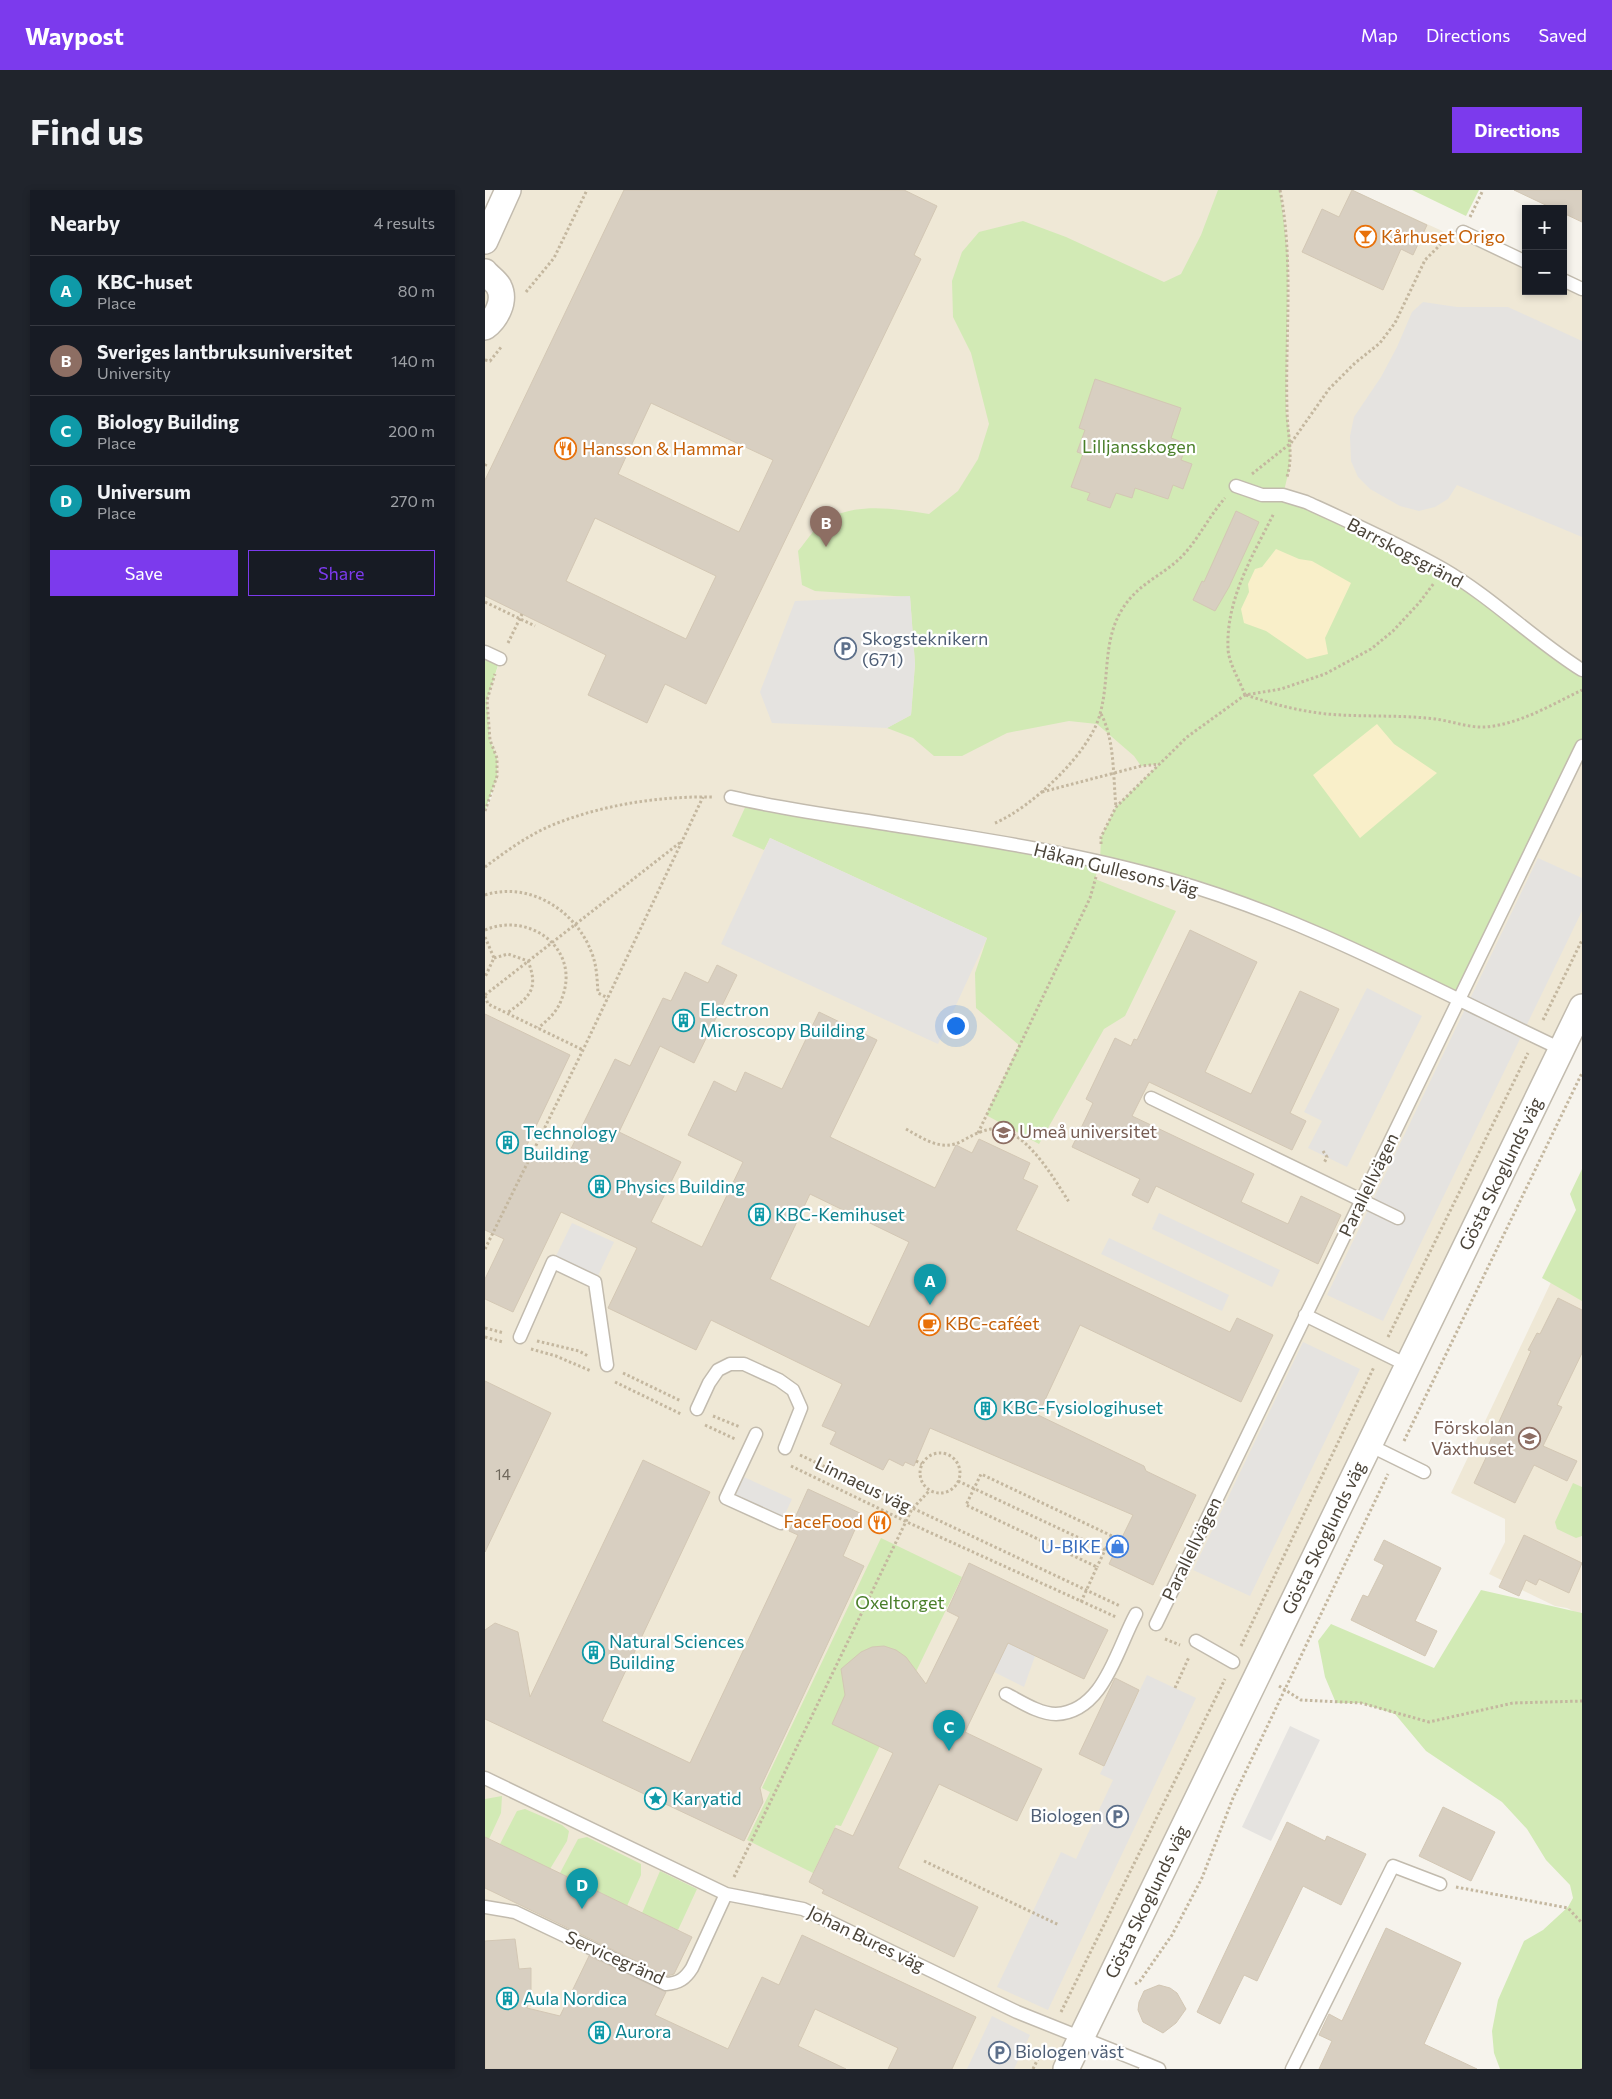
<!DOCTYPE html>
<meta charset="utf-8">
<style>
:root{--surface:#171b24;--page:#20242c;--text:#f1f3f6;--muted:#9ea1a6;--line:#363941;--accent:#7c3aed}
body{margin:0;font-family:Commissioner,sans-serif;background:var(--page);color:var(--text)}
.controls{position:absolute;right:15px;top:15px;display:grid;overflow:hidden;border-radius:0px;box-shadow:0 2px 8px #0003}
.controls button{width:45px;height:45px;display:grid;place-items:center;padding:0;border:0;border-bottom:1px solid var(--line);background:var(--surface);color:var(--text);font:25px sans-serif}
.you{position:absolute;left:470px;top:835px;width:18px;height:18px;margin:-12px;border:4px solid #fff;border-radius:50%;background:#1a73e8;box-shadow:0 0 0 8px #1a73e833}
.badge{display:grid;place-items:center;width:32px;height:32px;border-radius:50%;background:var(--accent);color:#fff;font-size:16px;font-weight:700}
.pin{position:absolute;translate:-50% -41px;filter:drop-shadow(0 1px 2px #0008)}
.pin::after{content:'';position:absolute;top:26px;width:18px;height:15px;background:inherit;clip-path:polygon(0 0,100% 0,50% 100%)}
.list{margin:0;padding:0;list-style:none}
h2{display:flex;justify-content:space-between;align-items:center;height:65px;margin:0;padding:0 20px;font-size:21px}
h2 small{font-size:16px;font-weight:400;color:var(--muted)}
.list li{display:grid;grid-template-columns:32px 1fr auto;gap:15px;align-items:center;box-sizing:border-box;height:70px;padding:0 20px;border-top:1px solid var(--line)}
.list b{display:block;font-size:19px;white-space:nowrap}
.list p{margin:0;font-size:16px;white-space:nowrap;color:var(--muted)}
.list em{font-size:16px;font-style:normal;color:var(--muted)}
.actions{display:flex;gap:10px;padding:15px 20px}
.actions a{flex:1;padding:11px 0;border:1px solid var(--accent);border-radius:0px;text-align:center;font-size:18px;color:var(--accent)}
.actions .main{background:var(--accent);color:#fff}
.map{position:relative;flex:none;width:1097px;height:1879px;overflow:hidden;border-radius:0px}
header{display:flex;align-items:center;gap:30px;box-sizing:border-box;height:70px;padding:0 25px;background:var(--accent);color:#fff}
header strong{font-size:24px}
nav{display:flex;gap:28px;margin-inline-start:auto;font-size:18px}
.intro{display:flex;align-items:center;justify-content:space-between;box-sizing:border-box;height:120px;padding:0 30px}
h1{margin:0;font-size:35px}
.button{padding:12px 22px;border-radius:0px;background:var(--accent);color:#fff;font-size:18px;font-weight:700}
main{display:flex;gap:30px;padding:0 30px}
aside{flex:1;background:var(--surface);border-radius:0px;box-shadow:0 2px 8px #0003}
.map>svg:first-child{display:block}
.education{fill:#efe8d6}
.green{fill:#d2eab5}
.sand{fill:#f9efc9}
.parking{fill:#e5e3e0}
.building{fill:#d8cfc1;stroke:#d3c7b4;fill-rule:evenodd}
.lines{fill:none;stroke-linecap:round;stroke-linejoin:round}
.service-casing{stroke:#c2bbae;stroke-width:15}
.minor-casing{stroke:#c2bbae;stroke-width:28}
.path{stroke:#c4b79f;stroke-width:3;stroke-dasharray:2.5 2.5;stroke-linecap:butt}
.service{stroke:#fff;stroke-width:12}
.minor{stroke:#fff;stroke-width:25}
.labels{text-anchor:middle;stroke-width:4.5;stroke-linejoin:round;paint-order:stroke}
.number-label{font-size:15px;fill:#6e675b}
.food-label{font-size:18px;fill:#c56008;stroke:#fff;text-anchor:start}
.park-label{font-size:18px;fill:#4a7f2a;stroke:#fff}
.street-label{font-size:18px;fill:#4b4439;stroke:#fff}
.service-label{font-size:18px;fill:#4e5e75;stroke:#fff;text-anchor:start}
.culture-label{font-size:18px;fill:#0d838f;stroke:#fff;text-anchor:start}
.education-label{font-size:18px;fill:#785e54;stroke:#fff;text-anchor:start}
.shop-label{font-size:18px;fill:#366cbe;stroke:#fff;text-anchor:end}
</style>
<header>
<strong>Waypost</strong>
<nav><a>Map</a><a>Directions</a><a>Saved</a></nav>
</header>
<div class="intro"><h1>Find us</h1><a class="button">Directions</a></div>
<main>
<aside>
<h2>Nearby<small>4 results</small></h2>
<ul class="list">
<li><span class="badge" style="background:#0f9aa8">A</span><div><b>KBC-huset</b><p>Place</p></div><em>80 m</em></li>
<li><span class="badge" style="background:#8d6e63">B</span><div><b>Sveriges lantbruksuniversitet</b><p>University</p></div><em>140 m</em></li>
<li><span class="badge" style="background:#0f9aa8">C</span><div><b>Biology Building</b><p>Place</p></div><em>200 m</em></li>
<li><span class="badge" style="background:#0f9aa8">D</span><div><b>Universum</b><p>Place</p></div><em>270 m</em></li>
</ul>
<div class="actions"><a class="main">Save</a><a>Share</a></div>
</aside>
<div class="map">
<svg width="1097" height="1879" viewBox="0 0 1097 1879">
<rect width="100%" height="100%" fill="#f6f3ec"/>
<!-- education -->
<path class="education" d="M10 0H867L1041 79V101H1078V96L1097 105V817L581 1879H0V621L7 607 12 568 5 550 2 510 15 470 0 462V19Z
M1068 1088 1097 1101 1096 1425 1082 1418 1070 1416 1004 1384 1020 1352V1329L966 1303Z"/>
<!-- green -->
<path class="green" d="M733 0H795L803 67 801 221 806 253 804 280 798 305 923 361 1097 480V556L973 810 820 738 615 672 610 689 691 721 640 826 619 839 554 954 501 925 534 855 491 818 490 783 502 748 285 648 279 660 247 646 263 611 615 672 616 647 631 617 674 574 656 576 649 566 612 534 584 531 522 543 477 566H449L428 548 402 538 426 525 430 474 425 407 330 401 317 395 313 361C321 352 329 338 338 332 369 311 411 319 444 324L473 301 493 269 504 234 486 163 468 127 467 91 477 62 494 42 538 31 581 47 679 92 696 84 716 45Z
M927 0H994L981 26Z
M0 462 15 469 2 510 5 550 12 568V586L0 621Z
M1097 979V1111L1057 1088 1091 1020 1085 1004Z
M1088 1293 1097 1297V1346L1091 1348 1072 1339 1070 1332Z
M396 1348 477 1387 356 1636 351 1635 328 1683 262 1650 285 1602 277 1598Z
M996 1400 1097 1423V1879H1015L1009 1863 1007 1841 1013 1810 1039 1751 1058 1740 1083 1717 1088 1708 1085 1695 1061 1670 1042 1639 1017 1612 941 1561 910 1524 876 1513H851L840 1487 833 1451 846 1434 949 1478Z
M17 1606 16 1623 4 1649 0 1647V1609Z
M40 1619 77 1635 84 1641 82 1651 65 1679 15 1654 32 1621Z
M102 1647 156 1674V1685L142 1716 75 1683 93 1649Z
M175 1681 212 1699 193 1740 157 1723Z"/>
<!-- sand -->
<path class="sand" d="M791 359 814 369 827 371 866 393 840 448 843 464 822 469 781 441 759 433 756 419 764 402 763 394 770 379 777 377Z
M892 534 909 554 952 583 875 648 828 585Z"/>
<!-- parking -->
<path class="parking" d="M938 112 972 117H1023L1097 151V347L972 295 963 309 950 317 934 321 915 316 885 299 873 287 866 271 865 246 869 227 896 187 912 157 927 122Z
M425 406 430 474 426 525 402 538 287 533 275 502 310 411Z
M285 648 502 748 453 854 236 754Z
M1053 668 1097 688V721L898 1131 842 1105Z
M882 798 937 826 862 977 823 958 837 931 819 922Z
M674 1023 795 1080 787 1097 667 1039Z
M87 1033 129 1052 110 1092 68 1072Z
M624 1048 744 1105 737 1121 616 1064Z
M818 1152 875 1179 765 1406 708 1380Z
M259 1287 307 1309 296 1333 248 1311Z
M523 1453 550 1466 539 1497 509 1482Z
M662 1485 711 1508 563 1820 512 1797 576 1662 591 1669 628 1590 615 1584Z
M805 1536 835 1550 786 1651 757 1637Z
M507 1826 545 1845 529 1879H482Z"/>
<!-- building -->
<path class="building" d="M139 0H419L452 16 429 65 436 69 221 514 180 494 162 533 103 505 121 465 0 406V290ZM166 213 288 270 254 342 133 284ZM110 328 231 386 201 449 81 391Z
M867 0 942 35 928 65 916 59 898 100 817 62 837 19 854 27Z
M1029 0H1097V32L1078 23V19H1069Z
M610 189 696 218 686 248 702 254 696 270 707 274 698 299 688 295 683 309 650 298 647 308 631 303 625 318 602 310 605 303 586 297 598 264 592 262 600 240 594 238Z
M751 321 774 332 744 397 730 421 708 410 717 391 719 392Z
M705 740 772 772 720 882 766 904 815 801 854 819 805 923 821 931 807 960 664 892 647 926 769 984 756 1012 803 1034 816 1006 856 1025 833 1074 671 996 663 1013 647 1005 655 989 587 957 608 913 601 909 630 848 646 856 649 849 652 850Z
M232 775 252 785 209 873 175 856 134 942 196 972 166 1032 217 1057 258 972 203 945 229 891 251 902 260 882 297 899 334 822 392 850 345 947 450 998 471 955 487 963 494 949 545 973 538 989 553 996 531 1040 745 1142 752 1128 788 1145 756 1212 595 1135 553 1225 659 1276 661 1281 711 1305 668 1395 624 1374 648 1325 445 1238 429 1276 420 1272 418 1276 404 1269 398 1280 345 1254 351 1242 337 1236 357 1194 226 1130 211 1160 123 1118 152 1058 76 1022 28 1122 0 1109V1089L19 1049 0 1040V824L85 865 42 955 79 973 130 869 145 876 178 808 186 811 200 782 223 793ZM325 1004 424 1052 384 1137 285 1089Z
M1073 1108 1097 1120V1163L1072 1215 1077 1217 1058 1256 1092 1271 1082 1291 1049 1275 1030 1313 989 1293 1006 1257 1003 1256 1046 1161 1043 1160 1052 1143 1055 1144Z
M0 1191 66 1223 0 1362Z
M158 1270 225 1302 117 1531 205 1573 313 1345 304 1341 323 1299 377 1324 358 1366 379 1376 275 1598 278 1612 259 1651 0 1529V1440L10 1433 33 1442 45 1507Z
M1039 1345 1097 1373 1084 1403 1054 1389 1051 1395 1041 1390 1034 1406 1014 1397Z
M899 1350 956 1378 930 1431 952 1441 940 1466 866 1430 878 1405 883 1407 899 1375 889 1370Z
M484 1373 623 1440 599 1489 523 1453 480 1542 557 1579 532 1631 454 1594 413 1678 493 1717 469 1767 337 1703 339 1700 324 1692 350 1638 368 1646 408 1563 347 1534 360 1505 356 1479 376 1462 387 1457 399 1456 411 1460 421 1467 441 1494 474 1427 462 1421Z
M630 1488 654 1500 619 1576 594 1564Z
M958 1617 1010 1642 986 1691 934 1666Z
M802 1632 840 1651 842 1646 881 1664 856 1715 818 1696 772 1791 759 1785 735 1834 712 1822Z
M0 1647 207 1747 189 1784 182 1786 0 1698Z
M901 1738 976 1773 939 1854 992 1879H834L847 1851 834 1845 844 1824 857 1831Z
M317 1745 491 1827 467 1879H403L413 1858 330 1819 313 1856 361 1879H0V1751L30 1749 34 1779 46 1778V1800L42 1818 75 1826 104 1766 181 1802 170 1825 243 1859 277 1787 294 1795Z
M674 1795 685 1798 692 1803 701 1819 691 1833 678 1843 658 1832 653 1820 654 1812 659 1801Z"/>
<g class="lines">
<defs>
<path id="service" d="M978 42 1041 72
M1078 90 1097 99
M751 296 777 305H798L821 312C867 333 914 354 958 379 1008 408 1049 450 1097 480
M0 462 15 469
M246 607C297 619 350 626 402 634 497 649 593 663 686 690 823 729 948 799 1076 859
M666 908 913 1028
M820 1125 922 1175
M35 1147 68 1072 110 1092 122 1175
M212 1219 224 1193 233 1180 245 1174H259L294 1190 308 1200 316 1218 300 1258
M271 1244 241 1308 296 1333
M884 1255 939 1282
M671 1434 1097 556
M711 1451 748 1472
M521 1504C535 1511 554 1524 571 1524 619 1522 632 1458 651 1424
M0 1588 241 1704 318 1719 532 1822 662 1874 660 1879
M0 1717 30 1722 181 1794C194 1793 200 1789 207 1778L241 1704
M662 1874 674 1879
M807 1879 908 1676 955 1694"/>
<path id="minor" d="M0 51 23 0
M0 82C4 87 12 92 14 97 21 111 11 129 0 137
M581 1879 1097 817"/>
</defs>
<!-- service casing -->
<use href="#service" class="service-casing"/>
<!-- minor casing -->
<use href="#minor" class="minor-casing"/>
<!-- path -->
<path class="path" d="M795 0C809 72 800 146 802 219 802 243 809 264 802 287
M985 27 998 0
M41 102 69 68 102 0
M0 170 5 171 17 156
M0 276 2 272
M767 284 806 253 844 199 870 173 895 153 910 133 940 70 962 48
M0 412 50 436
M23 453 37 424
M760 505C755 491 743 472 743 458 741 409 768 365 789 323
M761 505C787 514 814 521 842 524 875 527 909 525 941 528 962 529 981 538 1001 537 1035 534 1068 514 1097 500
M616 524C630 550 628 588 631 617
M557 602 656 576 675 574
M0 621 12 586V568L5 550 2 510 10 484
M510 633C546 618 605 563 615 524 625 489 617 450 638 418 655 391 682 384 700 363 715 346 725 325 740 308
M616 654V647L631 617 702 547 760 505 796 499 840 484 886 459 908 441 934 413 949 393
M0 677C20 662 42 646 65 636 115 615 174 606 228 607
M0 705C44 691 90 720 106 761 112 775 112 789 113 803L123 808
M0 740C45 721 96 759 77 808 73 821 63 830 53 838
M0 747 9 768 0 787
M9 768 23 764 43 771C54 799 45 807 22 823
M0 805 197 651
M0 806 3 814 98 860
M1058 830 1097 750
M421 939C439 949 457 962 477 951 486 946 495 941 506 939 539 935 569 989 584 1012
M493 943 605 708 611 687
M838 961 842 967 839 973
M0 1059 98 860 218 607
M0 1138 19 1143
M0 1147 18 1152
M903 1147 1043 863
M52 1151 94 1161 103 1166
M46 1159 71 1166 106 1181
M138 1183 196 1211
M130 1192 196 1224
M228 1226 255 1237
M220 1235 250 1249
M919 1251 1097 883
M435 1283a20 20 0 1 1 40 0a20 20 0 1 1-40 0Z
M315 1265 635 1416
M431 1271 437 1274
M306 1276 422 1332 631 1427
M473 1291 620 1360 612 1377
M596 1412 612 1377 481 1315 496 1284 627 1346 620 1360
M680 1449 695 1455
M756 1456 889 1177
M794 1496 816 1510 876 1513 944 1532 1028 1513 1097 1511
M690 1498 704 1467
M439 1671 574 1735
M249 1687 427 1319 445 1300
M971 1697 1083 1718 1097 1733
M650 1794 655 1791 687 1745 717 1688 748 1608 903 1284
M576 1822 740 1489
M548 1879 561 1852
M1097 1879V1878"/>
<!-- service -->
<use href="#service" class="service"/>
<!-- minor -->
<use href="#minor" class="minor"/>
</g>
<!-- icons -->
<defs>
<symbol id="bar-ring" viewBox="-11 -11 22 22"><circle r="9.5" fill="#fff" stroke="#e8710a" stroke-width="1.5"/><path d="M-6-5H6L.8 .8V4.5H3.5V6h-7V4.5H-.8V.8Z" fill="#e8710a"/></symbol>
<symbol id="restaurant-ring" viewBox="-11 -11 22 22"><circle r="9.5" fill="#fff" stroke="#e8710a" stroke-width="1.5"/><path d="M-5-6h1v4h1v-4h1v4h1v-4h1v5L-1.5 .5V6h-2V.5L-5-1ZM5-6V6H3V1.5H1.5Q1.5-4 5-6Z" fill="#e8710a"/></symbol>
<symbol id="parking-ring" viewBox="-11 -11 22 22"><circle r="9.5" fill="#fff" stroke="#5c6f8a" stroke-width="1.5"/><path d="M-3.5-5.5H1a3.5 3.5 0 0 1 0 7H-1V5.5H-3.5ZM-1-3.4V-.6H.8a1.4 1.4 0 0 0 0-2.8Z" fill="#5c6f8a"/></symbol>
<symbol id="building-ring" viewBox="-11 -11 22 22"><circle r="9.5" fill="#fff" stroke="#0f9aa8" stroke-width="1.5"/><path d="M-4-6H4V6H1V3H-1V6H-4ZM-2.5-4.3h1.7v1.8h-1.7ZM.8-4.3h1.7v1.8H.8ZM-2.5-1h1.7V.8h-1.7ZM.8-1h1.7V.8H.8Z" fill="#0f9aa8"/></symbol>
<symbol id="university-ring" viewBox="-11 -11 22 22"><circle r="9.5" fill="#fff" stroke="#8d6e63" stroke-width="1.5"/><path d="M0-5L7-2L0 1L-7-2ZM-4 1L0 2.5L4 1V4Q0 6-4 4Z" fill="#8d6e63"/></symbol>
<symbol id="cafe-ring" viewBox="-11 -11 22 22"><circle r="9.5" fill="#fff" stroke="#e8710a" stroke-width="1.5"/><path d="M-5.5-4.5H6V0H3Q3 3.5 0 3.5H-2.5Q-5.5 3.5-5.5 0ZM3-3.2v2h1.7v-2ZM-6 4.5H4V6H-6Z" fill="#e8710a"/></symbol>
<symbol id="school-ring" viewBox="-11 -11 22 22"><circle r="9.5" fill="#fff" stroke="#8d6e63" stroke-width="1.5"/><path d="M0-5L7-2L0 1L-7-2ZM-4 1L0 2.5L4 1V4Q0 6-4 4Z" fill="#8d6e63"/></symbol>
<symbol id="shop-ring" viewBox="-11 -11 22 22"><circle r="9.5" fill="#fff" stroke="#3f7fe0" stroke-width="1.5"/><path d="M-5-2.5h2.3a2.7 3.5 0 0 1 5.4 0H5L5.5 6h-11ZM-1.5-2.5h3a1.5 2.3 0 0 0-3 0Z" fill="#3f7fe0"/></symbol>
<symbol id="sight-ring" viewBox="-11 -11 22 22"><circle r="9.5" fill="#fff" stroke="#0f9aa8" stroke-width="1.5"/><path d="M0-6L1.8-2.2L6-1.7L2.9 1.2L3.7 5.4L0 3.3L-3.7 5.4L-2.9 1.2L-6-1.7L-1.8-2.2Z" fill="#0f9aa8"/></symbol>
</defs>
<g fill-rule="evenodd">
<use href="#bar-ring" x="868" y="34" width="25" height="25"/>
<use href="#restaurant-ring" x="68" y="246" width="25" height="25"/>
<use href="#parking-ring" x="348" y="446" width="25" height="25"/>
<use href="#building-ring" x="186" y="818" width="25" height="25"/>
<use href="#university-ring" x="506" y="930" width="25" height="25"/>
<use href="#building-ring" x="10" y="940" width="25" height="25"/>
<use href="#building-ring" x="102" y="984" width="25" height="25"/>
<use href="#building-ring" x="262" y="1012" width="25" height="25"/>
<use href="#cafe-ring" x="432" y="1122" width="25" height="25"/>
<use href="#building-ring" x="488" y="1206" width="25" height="25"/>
<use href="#school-ring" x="1032" y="1236" width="25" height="25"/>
<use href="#restaurant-ring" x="382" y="1320" width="25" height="25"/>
<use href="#shop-ring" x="620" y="1344" width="25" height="25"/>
<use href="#building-ring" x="96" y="1450" width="25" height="25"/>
<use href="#sight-ring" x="158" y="1596" width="25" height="25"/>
<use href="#parking-ring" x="620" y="1614" width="25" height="25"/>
<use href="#building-ring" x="10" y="1796" width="25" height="25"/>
<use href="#building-ring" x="102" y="1830" width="25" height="25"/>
<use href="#parking-ring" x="502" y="1850" width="25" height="25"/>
</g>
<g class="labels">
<!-- number labels -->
<g class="number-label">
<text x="18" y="1290">14</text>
</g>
<!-- food labels -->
<g class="food-label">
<text x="896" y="53">Kårhuset Origo</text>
<text x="97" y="265">Hansson &amp; Hammar</text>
<text x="460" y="1140">KBC-caféet</text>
<text x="378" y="1338" text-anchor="end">FaceFood</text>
</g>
<!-- park labels -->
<g class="park-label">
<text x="654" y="263">Lilljansskogen</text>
<text x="415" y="1419">Oxeltorget</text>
</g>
<!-- street labels -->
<g class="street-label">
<text transform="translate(920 363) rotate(28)" y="6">Barrskogsgränd</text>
<text transform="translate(631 680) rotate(14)" y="6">Håkan Gullesons Väg</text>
<text transform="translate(1016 984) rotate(-64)" y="6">Gösta Skoglunds väg</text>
<text transform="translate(884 995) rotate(-64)" y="6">Parallellvägen</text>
<text transform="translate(378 1295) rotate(26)" y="6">Linnaeus väg</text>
<text transform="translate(839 1348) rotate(-64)" y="6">Gösta Skoglunds väg</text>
<text transform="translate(707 1359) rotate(-64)" y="6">Parallellvägen</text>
<text transform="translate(662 1712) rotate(-64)" y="6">Gösta Skoglunds väg</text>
<text transform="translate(381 1749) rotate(26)" y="6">Johan Bures väg</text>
<text transform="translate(130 1768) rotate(24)" y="6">Servicegränd</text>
</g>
<!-- service labels -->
<g class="service-label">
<text x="377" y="455">Skogsteknikern<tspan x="377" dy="21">(671)</tspan></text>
<text x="617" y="1632" text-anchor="end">Biologen</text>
<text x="530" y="1868">Biologen väst</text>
</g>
<!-- culture labels -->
<g class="culture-label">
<text x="215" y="826">Electron<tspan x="215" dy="21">Microscopy Building</tspan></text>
<text x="38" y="949">Technology<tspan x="38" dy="21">Building</tspan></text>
<text x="130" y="1003">Physics Building</text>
<text x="290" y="1031">KBC-Kemihuset</text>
<text x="517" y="1224">KBC-Fysiologihuset</text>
<text x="124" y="1458">Natural Sciences<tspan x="124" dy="21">Building</tspan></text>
<text x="187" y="1615">Karyatid</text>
<text x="38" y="1815">Aula Nordica</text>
<text x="130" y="1848">Aurora</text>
</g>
<!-- education labels -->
<g class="education-label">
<text x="534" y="948">Umeå universitet</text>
<text x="1029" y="1244" text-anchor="end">Förskolan<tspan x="1029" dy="21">Växthuset</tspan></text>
</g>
<!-- shop labels -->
<g class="shop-label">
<text x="616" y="1363">U-BIKE</text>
</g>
</g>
</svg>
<div class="controls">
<button>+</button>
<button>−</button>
</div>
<div class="you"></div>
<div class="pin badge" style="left:445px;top:1115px;background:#0f9aa8">A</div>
<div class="pin badge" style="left:341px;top:357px;background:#8d6e63">B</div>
<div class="pin badge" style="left:464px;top:1561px;background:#0f9aa8">C</div>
<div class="pin badge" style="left:97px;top:1719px;background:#0f9aa8">D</div>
</div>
</main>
